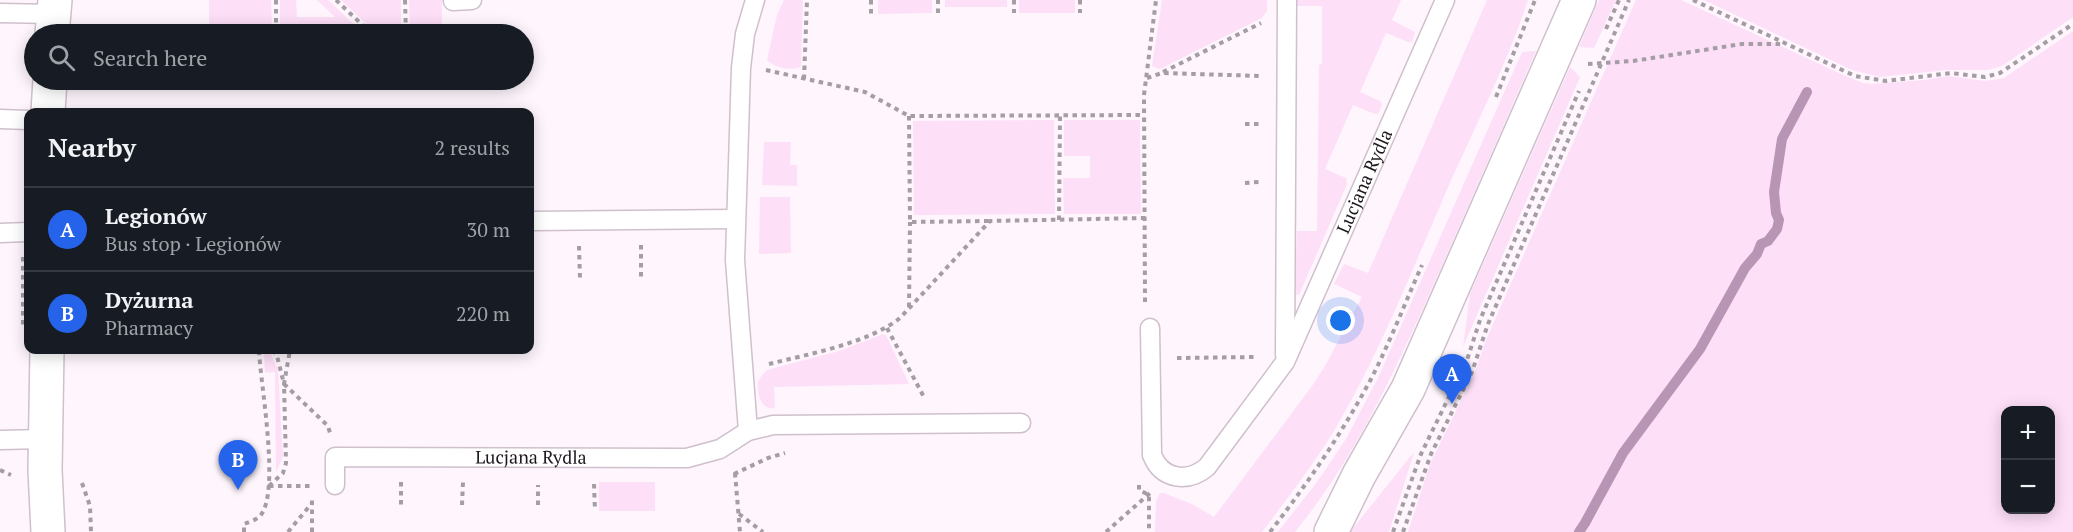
<!DOCTYPE html>
<meta charset="utf-8">
<style>
:root{--surface:#171b24;--page:#20242c;--text:#f1f3f6;--muted:#9ea1a6;--line:#363941;--accent:#2563eb}
body{margin:0;font-family:"PT Serif",serif;background:var(--page);color:var(--text)}
.controls{position:absolute;right:18px;bottom:18px;display:grid;overflow:hidden;border-radius:12px;box-shadow:0 3px 15px #0003}
.controls button{width:54px;height:54px;display:grid;place-items:center;padding:0;border:0;border-bottom:2px solid var(--line);background:var(--surface);color:var(--text);font:30px sans-serif}
.you{position:absolute;left:1341px;top:321px;width:21px;height:21px;margin:-15px;border:4px solid #fff;border-radius:50%;background:#1a73e8;box-shadow:0 0 0 9px #1a73e833}
.badge{display:grid;place-items:center;width:39px;height:39px;border-radius:50%;background:var(--accent);color:#fff;font-size:20px;font-weight:700}
.pin{position:absolute;translate:-50% -50px;filter:drop-shadow(0 2px 3px #0008)}
.pin::after{content:'';position:absolute;top:32px;width:21px;height:18px;background:inherit;clip-path:polygon(0 0,100% 0,50% 100%)}
.list{margin:0;padding:0;list-style:none}
h2{display:flex;justify-content:space-between;align-items:center;height:78px;margin:0;padding:0 24px;font-size:26px}
h2 small{font-size:20px;font-weight:400;color:var(--muted)}
.list li{display:grid;grid-template-columns:39px 1fr auto;gap:18px;align-items:center;box-sizing:border-box;height:84px;padding:0 24px;border-top:2px solid var(--line)}
.list b{display:block;font-size:22px;white-space:nowrap}
.list p{margin:0;font-size:20px;white-space:nowrap;color:var(--muted)}
.list em{font-size:20px;font-style:normal;color:var(--muted)}
.icon{flex:none;width:33px;height:33px;fill:none;stroke:currentColor;stroke-width:2;stroke-linecap:round;stroke-linejoin:round}
.map{position:relative;flex:none;width:2073px;height:532px;overflow:hidden}
.search{position:absolute;background:var(--surface);box-shadow:0 3px 15px #0003;left:24px;top:24px;width:510px;height:66px;display:flex;align-items:center;gap:15px;box-sizing:border-box;padding:0 21px;border-radius:33px;color:var(--muted);font-size:22px}
.panel{position:absolute;background:var(--surface);box-shadow:0 3px 15px #0003;left:24px;top:108px;width:510px;height:246px;border-radius:12px}
.map>svg:first-child{display:block}
.green{fill:#fddff8;fill-rule:evenodd}
.lines{fill:none;stroke-linecap:round;stroke-linejoin:round}
.stream{stroke:#b895b4;stroke-width:10}
.service-casing{stroke:#cfc0cc;stroke-width:21}
.minor-casing{stroke:#cfc0cc;stroke-width:36}
.tertiary-casing{stroke:#cfc0cc;stroke-width:36}
.path{stroke:#a49da4;stroke-width:4;stroke-dasharray:4.5 4.5;stroke-linecap:butt}
.service{stroke:#fff;stroke-width:18}
.minor{stroke:#fff;stroke-width:33}
.tertiary{stroke:#fff;stroke-width:33}
.labels{text-anchor:middle;stroke-width:4.5;stroke-linejoin:round;paint-order:stroke}
.street-label{font-size:18px;fill:#1d181d;stroke:#fef5fd}
</style>
<div class="map">
<svg width="2073" height="532" viewBox="0 0 2073 532">
<rect width="100%" height="100%" fill="#fef5fd"/>
<!-- green -->
<path class="green" d="M209 0H271L272 31 269 34H209Z
M280 0H296L297 17H335L317 0H328L360 30 361 34H283L280 31Z
M341 0H401V30L398 34H377Z
M409 0H442V34H415L410 30Z
M784 0H803L801 67C791 71 775 68 767 60L777 15Z
M878 0H932V13L878 14Z
M945 0H1007V7H945Z
M1019 0H1075V13H1019Z
M1162 0H1267V11L1262 18 1160 69 1152 66Z
M1297 0H1401L1392 20 1415 32 1412 42H1408L1386 33 1360 92 1380 101 1382 104 1379 113 1375 114 1353 105 1325 169 1346 178 1347 184 1299 295 1295 294 1297 231H1317L1319 65 1322 64V6H1297Z
M1487 0H1528C1508 61 1476 125 1449 185 1414 265 1382 348 1338 424 1316 462 1288 497 1262 532H1155L1156 501 1160 493H1164L1194 505 1214 517 1312 386 1325 366 1362 297 1334 284 1344 264 1368 273Z
M1599 0H1616L1594 48 1579 47Z
M1636 0H1681L1841 74 1863 83 1872 84 1924 80 1949 76 1985 81 2004 78 2073 31V532H1408L1430 464 1475 372 1486 340ZM2006 410H2050V510H2006Z
M1704 0H2073V17L2002 66 1988 70H1946L1880 77 1852 70Z
M1536 51C1503 127 1470 202 1437 277 1397 366 1357 456 1295 532H1278L1317 482 1346 439 1378 378 1522 52Z
M1570 67 1580 77 1463 347 1470 294Z
M1054 120 1055 214 914 215 913 121Z
M1064 120H1140L1141 214H1064L1063 178H1090V156H1064Z
M764 142H791L790 165H797V186L762 185Z
M760 197H790L791 253 759 254Z
M883 334 886 335 909 384 774 387 775 408C761 411 757 394 758 383 759 377 764 374 767 370L839 351Z
M264 350H269L278 370 279 387 283 457 276 472 275 372 265 373Z
M1414 453 1389 532H1350L1410 457Z
M599 482H655V511H599Z"/>
<g class="lines">
<!-- stream -->
<path class="stream" d="M1579 532 1585 523 1623 453 1700 349 1745 268 1757 254 1761 244 1768 241 1777 229 1779 220 1776 213 1774 192 1782 139 1807 92"/>
<defs>
<g id="service">
<path d="M453 1 472 0"/>
<path d="M0 13 53 14"/>
<path d="M0 119 28 120"/>
<path d="M530 221 735 219"/>
<path d="M0 233 28 232"/>
<path id="s1" d="M1150 328 1152 455C1162 480 1188 483 1207 467L1285 362 1445 0"/>
<path d="M1285 355 1287 0"/>
<path d="M748 431 773 425 1021 423"/>
<path d="M0 440 45 439"/>
<path id="s2" d="M335 485V457L687 458 720 449 748 431 735 260 741 68 745 34 755 0"/>
</g>
<path id="minor" d="M52 34 55 0
M48 112 50 80
M47 350 45 470 48 532"/>
<path id="tertiary" d="M1331 532 1359 475 1408 389 1579 0"/>
</defs>
<!-- service casing -->
<use href="#service" class="service-casing"/>
<!-- minor casing -->
<use href="#minor" class="minor-casing"/>
<!-- tertiary casing -->
<use href="#tertiary" class="tertiary-casing"/>
<!-- path -->
<path class="path" d="M276 0V34
M336 0 372 34
M405 0 406 34
M871 0V14
M1014 0V13
M1080 0V13
M1693 0 1855 76 1886 81 1951 73 1985 77 2000 73 2073 24
M938 13V0
M1606 29 1619 0
M1588 64 1633 61 1742 44H1783
M766 70 865 92 909 116 1144 115
M1163 72 1261 23
M1147 78 1162 73 1262 76
M804 79 807 0
M1496 97 1535 0
M909 116 910 222 989 221
M1245 124H1262
M1245 183 1259 182
M1059 220 1060 115
M641 245V277
M579 246 580 279
M23 257V327
M1145 302 1144 95 1156 0
M909 307 910 222
M887 328 925 399
M273 350 277 356 284 384 328 426 330 433
M1177 358 1256 357
M769 364C809 354 869 343 900 318L990 221 1145 218
M0 470 11 475
M735 473 740 532
M734 474 768 458 785 453
M401 482V506
M82 483 90 506 91 532
M594 484 595 511
M1139 485V490L1149 495V532
M269 486H310
M269 486 283 473 286 463 284 384 290 350
M462 505 463 482
M538 505V485
M739 514 763 532
M244 532V524C249 522 256 520 260 516 281 493 260 382 259 350
M288 532 312 503
M312 532V499
M1106 532 1150 493
M1270 532C1308 483 1342 433 1371 379 1390 342 1405 303 1422 265
M1393 532 1421 454 1467 360 1480 320 1579 91
M1403 532 1431 454 1472 372 1488 324 1629 0"/>
<!-- service -->
<use href="#service" class="service"/>
<!-- minor -->
<use href="#minor" class="minor"/>
<!-- tertiary -->
<use href="#tertiary" class="tertiary"/>
</g>
<g class="labels">
<!-- street labels -->
<g class="street-label">
<text dy="6" stroke="none"><textPath href="#s1" startOffset="522">Lucjana Rydla</textPath></text>
<text dy="6" stroke="none"><textPath href="#s2" startOffset="224">Lucjana Rydla</textPath></text>
</g>
</g>
</svg>
<div class="controls">
<button>+</button>
<button>−</button>
</div>
<div class="you"></div>
<div class="pin badge" style="left:1452px;top:404px">A</div>
<div class="pin badge" style="left:238px;top:490px">B</div>
<div class="search"><svg class="icon" aria-label="search" viewBox="0 0 24 24"><circle cx="10" cy="10" r="6"/><path d="M15 15l6 6"/></svg>Search here</div>
<section class="panel">
<h2>Nearby<small>2 results</small></h2>
<ul class="list">
<li><span class="badge">A</span><div><b>Legionów</b><p>Bus stop · Legionów</p></div><em>30 m</em></li>
<li><span class="badge">B</span><div><b>Dyżurna</b><p>Pharmacy</p></div><em>220 m</em></li>
</ul>
</section>
</div>
